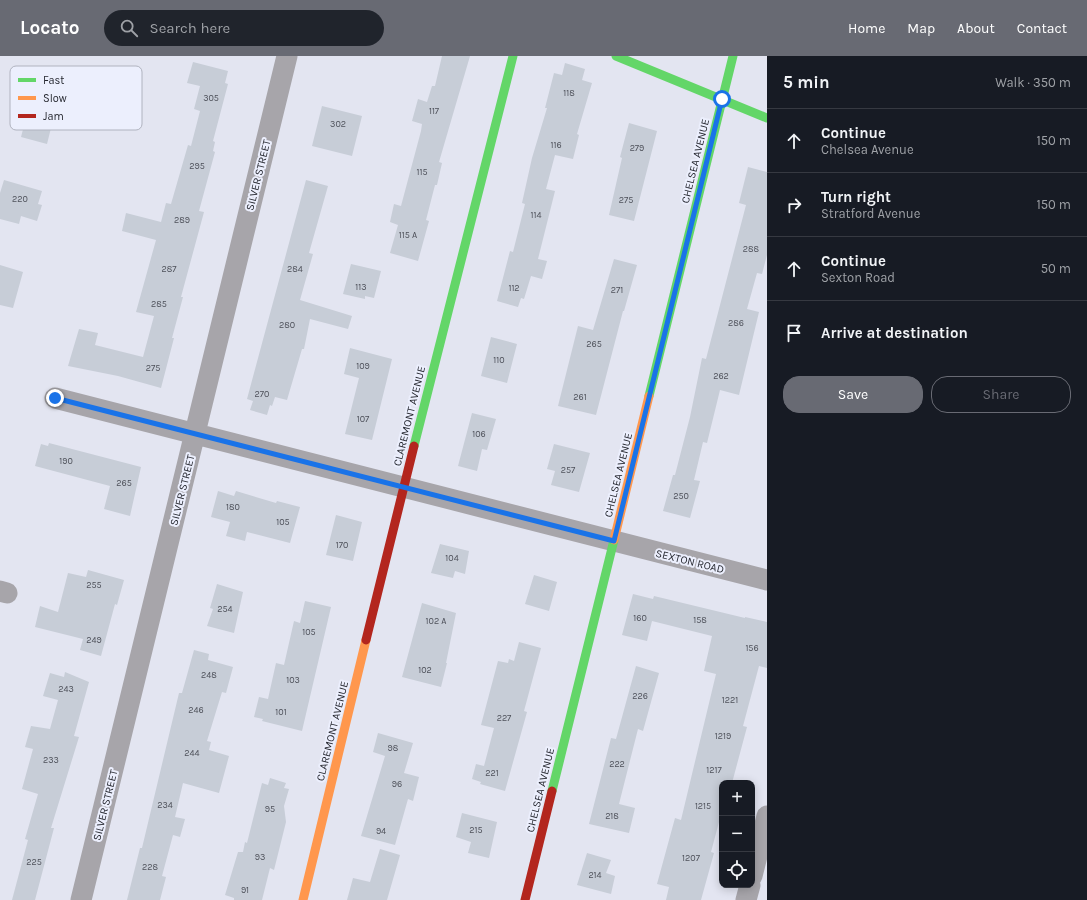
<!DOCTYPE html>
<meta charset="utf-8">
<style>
:root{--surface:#171b24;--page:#20242c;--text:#f1f3f6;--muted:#9ea1a6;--line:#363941;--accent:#686a73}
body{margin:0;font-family:Karla,sans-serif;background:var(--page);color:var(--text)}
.controls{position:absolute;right:12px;bottom:12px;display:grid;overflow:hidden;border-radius:8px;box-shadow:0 2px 10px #0003}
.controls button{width:36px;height:36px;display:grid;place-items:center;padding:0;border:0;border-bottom:1px solid var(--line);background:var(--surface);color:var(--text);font:20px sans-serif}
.stop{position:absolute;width:12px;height:12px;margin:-9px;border:3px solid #1a73e8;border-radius:50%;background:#fff}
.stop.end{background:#1a73e8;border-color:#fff;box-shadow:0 1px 4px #0008}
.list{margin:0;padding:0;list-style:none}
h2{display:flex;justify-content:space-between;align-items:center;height:52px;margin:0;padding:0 16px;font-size:17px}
h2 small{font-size:13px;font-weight:400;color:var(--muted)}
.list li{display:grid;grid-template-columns:26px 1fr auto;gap:12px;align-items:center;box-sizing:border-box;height:64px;padding:0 16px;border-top:1px solid var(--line)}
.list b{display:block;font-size:15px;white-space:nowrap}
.list p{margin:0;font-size:13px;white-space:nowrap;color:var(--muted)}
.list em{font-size:13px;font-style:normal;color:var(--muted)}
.actions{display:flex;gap:8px;padding:12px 16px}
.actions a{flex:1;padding:9px 0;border:1px solid var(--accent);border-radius:16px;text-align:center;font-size:14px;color:var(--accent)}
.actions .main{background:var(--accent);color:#fff}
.icon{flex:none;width:22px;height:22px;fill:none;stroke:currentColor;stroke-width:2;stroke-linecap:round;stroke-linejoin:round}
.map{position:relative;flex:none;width:767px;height:844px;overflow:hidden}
header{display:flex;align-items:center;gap:24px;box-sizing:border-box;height:56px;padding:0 20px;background:var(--accent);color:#fff}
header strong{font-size:19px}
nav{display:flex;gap:22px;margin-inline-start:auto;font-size:14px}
.search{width:280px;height:36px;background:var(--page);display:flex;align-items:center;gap:10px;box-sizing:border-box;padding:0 14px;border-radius:22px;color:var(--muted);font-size:15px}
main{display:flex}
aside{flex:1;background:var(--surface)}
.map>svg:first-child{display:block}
.building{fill:#c7cdd7}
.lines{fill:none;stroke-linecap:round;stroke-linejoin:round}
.street{stroke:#a7a5aa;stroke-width:21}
.fast{stroke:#63d668;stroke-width:9}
.slow{stroke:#ff974d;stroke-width:9}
.jam{stroke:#b3261e;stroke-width:9}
.route{stroke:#1a73e8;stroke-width:5}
.labels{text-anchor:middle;stroke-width:4;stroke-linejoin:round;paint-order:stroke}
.number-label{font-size:9px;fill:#4e515a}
.street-label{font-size:11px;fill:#25272f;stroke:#eceffd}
.key{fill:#eceffd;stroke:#b0b3bf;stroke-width:1}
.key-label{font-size:11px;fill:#25272f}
</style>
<header>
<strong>Locato</strong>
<div class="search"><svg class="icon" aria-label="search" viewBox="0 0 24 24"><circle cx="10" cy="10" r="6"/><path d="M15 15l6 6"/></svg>Search here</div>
<nav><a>Home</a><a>Map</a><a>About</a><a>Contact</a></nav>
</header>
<main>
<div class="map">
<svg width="767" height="844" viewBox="0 0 767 844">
<rect width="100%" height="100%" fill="#e3e5f1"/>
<!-- building -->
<path class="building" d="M442 0H470L439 106 442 107 437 129H435L426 164 429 165 418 205 390 197 398 169 390 166 394 148 401 150 421 75 422 68 412 65 418 43 427 46 432 30H435Z
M193 6 228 15 225 27 228 28 213 85 215 86 213 95 215 96 199 155 204 156 181 241H183L172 282H174L161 332 118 320 68 310 79 273 98 277 95 289 143 301 154 260 136 256 156 184 122 175 126 157 161 166 166 147 171 148 188 89 191 90 200 55 194 53 200 30 187 27Z
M565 7 585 13 582 24 592 27 577 78 579 79 573 103 555 99 546 133 555 135 538 203 547 205 542 223 531 220 524 243 521 242 518 251 497 245 510 195 513 196 525 148 522 147 532 102 547 52H545L554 17 562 19Z
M33 35 60 43 61 39 79 44 75 58 68 56 64 71 52 68 47 88 21 81Z
M322 50 362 60 352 100 312 90Z
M629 67 657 75 634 165 609 159 622 102 620 101Z
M748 111 767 116V199L762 218 757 217 747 253 759 256 739 339 720 334 707 387 703 386 694 424 700 425 690 462 663 455 673 419H675L690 361 702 302 706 303 746 149 739 147Z
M4 124 42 135 38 148 42 149 37 165 21 160 19 168 0 163V137Z
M306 124 328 130 309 197 313 198 300 244 352 260 348 273 310 263 304 293H302L287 344 275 341 272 350 270 349 267 359 250 354 253 345 247 343Z
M614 203 637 209 624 255H623L596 359 558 350 578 270 593 274Z
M351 208 381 215 374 242 365 240V243L343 238Z
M0 209 23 216 13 252 0 249Z
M491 281 517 288 507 327 481 320Z
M350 292 392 303 372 384 345 378 359 322 344 318Z
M472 357 496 363 487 394 482 393 477 415 458 410Z
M49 387 141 411 130 460 104 453 110 430 35 410 41 388 48 390Z
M554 388 590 397 579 436 551 429 555 415 547 413Z
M218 435 234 440 236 435 276 447 277 445 300 451 290 487 247 476 245 485 226 480 230 466 211 461Z
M336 459 362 466 353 505 326 499Z
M440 488 469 495 465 518 455 515 453 522 431 517Z
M88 514 124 524 117 549 115 548 101 600 80 594 83 583 35 571 40 550 58 556 68 517 86 521Z
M534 519 557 526 549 555 525 548Z
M217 528 243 536 234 577 207 570 213 553 210 552Z
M633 538 653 543 654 540 745 562V561L767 566V612L759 610 743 670 747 671 732 727H722V766H719L711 796 714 797 701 844H666L669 831 657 828 675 762 681 764 716 618 704 615 712 580 652 565 647 585 622 579Z
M305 545 331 551 302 675 262 665 263 663 254 661 259 641 268 643 276 607 284 609 294 565 300 567Z
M422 547 456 557 446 607H447L441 631 402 621Z
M519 586 541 592 524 655 527 656 505 735 480 728 481 726 472 723 476 708 484 710 494 672 481 669 498 605 508 607 509 603 514 605Z
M194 594 209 598 208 604 233 611 226 637 222 636 207 685 211 686 209 694 229 700 219 737 183 727 175 761 185 763 180 781 173 779 162 820 166 821 160 844H127L140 792H142L179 637H182Z
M636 610 659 617 643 675 638 673 619 748 635 752 629 777 589 768 611 682 616 683Z
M65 616 89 626 74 680 79 681 51 772H54L35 844H12L28 784 25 783 38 738 22 733 33 693 25 691 31 670 50 673 58 644 43 640 50 617 64 621Z
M378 677 413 687 404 717 419 721 413 745 408 743 395 789 361 780 385 700 373 696Z
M270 722 286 727 284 732 289 733 284 750 286 766 274 814 270 812 262 844H234V842L225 839 238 796H243L245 786 247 787 262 727 268 729Z
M462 757 497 766 489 802 468 797 471 786 456 781Z
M380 793 400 799 387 844H347L353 822 370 826Z
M587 797 611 804 606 817 615 820 611 838 577 829Z"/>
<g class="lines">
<!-- street -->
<path class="street" d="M55 342 767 524
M0 535 7 537
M752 820 767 760
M81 844 287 0
M746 844 750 829"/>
<!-- fast -->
<path class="fast" d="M616 0 767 62
M649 340 733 0
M414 390 513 0
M552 735 614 484"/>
<!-- slow -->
<path class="slow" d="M614 484 649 340
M303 844 366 584"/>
<!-- jam -->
<path class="jam" d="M366 584 414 390
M525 844 552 735"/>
</g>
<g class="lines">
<!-- route -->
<path class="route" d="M55 342 614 485 722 43"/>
</g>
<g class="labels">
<!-- number labels -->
<g class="number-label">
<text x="569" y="40">118</text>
<text x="211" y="45">305</text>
<text x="434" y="58">117</text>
<text x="338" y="71">302</text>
<text x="556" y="92">116</text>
<text x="637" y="95">279</text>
<text x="197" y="113">295</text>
<text x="422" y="119">115</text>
<text x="20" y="146">220</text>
<text x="626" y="147">275</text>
<text x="536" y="162">114</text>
<text x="182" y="167">289</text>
<text x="408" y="182">115 A</text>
<text x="751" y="196">288</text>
<text x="169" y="216">287</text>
<text x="295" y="216">284</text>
<text x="361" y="234">113</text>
<text x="514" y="235">112</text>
<text x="617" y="237">271</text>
<text x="159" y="251">285</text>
<text x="736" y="270">286</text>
<text x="287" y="272">280</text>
<text x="594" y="291">265</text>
<text x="499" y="307">110</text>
<text x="363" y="313">109</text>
<text x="153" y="315">275</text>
<text x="721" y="323">262</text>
<text x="262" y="341">270</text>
<text x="580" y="344">261</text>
<text x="363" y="366">107</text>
<text x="479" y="381">106</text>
<text x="66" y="408">190</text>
<text x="568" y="417">257</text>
<text x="124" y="430">265</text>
<text x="681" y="443">250</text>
<text x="233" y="454">180</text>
<text x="283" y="469">105</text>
<text x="342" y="492">170</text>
<text x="452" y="505">104</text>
<text x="94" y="532">255</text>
<text x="225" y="556">254</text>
<text x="640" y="565">160</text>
<text x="700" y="567">158</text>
<text x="436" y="568">102 A</text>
<text x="309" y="579">105</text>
<text x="94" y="587">249</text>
<text x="752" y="595">156</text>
<text x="425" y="617">102</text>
<text x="209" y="622">248</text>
<text x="293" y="627">103</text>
<text x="66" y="636">243</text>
<text x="640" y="643">226</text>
<text x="730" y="647">1221</text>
<text x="196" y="657">246</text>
<text x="281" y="659">101</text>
<text x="504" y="665">227</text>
<text x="723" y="683">1219</text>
<text x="393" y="695">98</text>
<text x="192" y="700">244</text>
<text x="51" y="707">233</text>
<text x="617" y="711">222</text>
<text x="714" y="717">1217</text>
<text x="492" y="720">221</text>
<text x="397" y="731">96</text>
<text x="165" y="752">234</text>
<text x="703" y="753">1215</text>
<text x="270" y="756">95</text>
<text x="612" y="763">218</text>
<text x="476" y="777">215</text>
<text x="381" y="778">94</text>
<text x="260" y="804">93</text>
<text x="691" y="805">1207</text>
<text x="34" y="809">225</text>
<text x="150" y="814">228</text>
<text x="595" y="822">214</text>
<text x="245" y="837">91</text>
</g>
<!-- street labels -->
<g class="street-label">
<text transform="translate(695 105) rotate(-76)" y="4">CHELSEA AVENUE</text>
<text transform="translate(258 119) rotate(-76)" y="4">SILVER STREET</text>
<text transform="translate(409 360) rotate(-76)" y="4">CLAREMONT AVENUE</text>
<text transform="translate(618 419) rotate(-76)" y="4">CHELSEA AVENUE</text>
<text transform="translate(182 434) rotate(-76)" y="4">SILVER STREET</text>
<text transform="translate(690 505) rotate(14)" y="4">SEXTON ROAD</text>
<text transform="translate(332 675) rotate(-76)" y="4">CLAREMONT AVENUE</text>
<text transform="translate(540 734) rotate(-76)" y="4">CHELSEA AVENUE</text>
<text transform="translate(105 749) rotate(-76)" y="4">SILVER STREET</text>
</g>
</g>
<!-- legend -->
<rect x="10" y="10" width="132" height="64" rx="6" class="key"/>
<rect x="18" y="22" width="18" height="4" fill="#63d668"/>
<rect x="18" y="40" width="18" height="4" fill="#ff974d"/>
<rect x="18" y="58" width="18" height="4" fill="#b3261e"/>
<g class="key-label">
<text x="43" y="28">Fast</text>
<text x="43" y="46">Slow</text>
<text x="43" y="64">Jam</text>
</g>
</svg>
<div class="controls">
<button>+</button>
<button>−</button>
<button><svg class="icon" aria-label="locate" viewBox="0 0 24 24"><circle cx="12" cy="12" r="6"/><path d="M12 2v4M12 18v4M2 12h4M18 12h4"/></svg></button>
</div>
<div class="stop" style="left:722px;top:43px"></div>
<div class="stop end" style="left:55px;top:342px"></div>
</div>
<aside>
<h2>5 min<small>Walk · 350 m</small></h2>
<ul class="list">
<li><svg class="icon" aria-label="ahead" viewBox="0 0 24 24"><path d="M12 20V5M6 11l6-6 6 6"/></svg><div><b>Continue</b><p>Chelsea Avenue</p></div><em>150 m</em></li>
<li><svg class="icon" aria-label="right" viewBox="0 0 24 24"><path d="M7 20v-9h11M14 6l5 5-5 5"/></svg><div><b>Turn right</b><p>Stratford Avenue</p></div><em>150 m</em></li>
<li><svg class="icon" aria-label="ahead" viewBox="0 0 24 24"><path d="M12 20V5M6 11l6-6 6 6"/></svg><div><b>Continue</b><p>Sexton Road</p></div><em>50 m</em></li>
<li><svg class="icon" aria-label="arrive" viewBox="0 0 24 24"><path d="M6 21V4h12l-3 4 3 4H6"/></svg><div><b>Arrive at destination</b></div></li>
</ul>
<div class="actions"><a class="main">Save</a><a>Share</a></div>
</aside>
</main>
